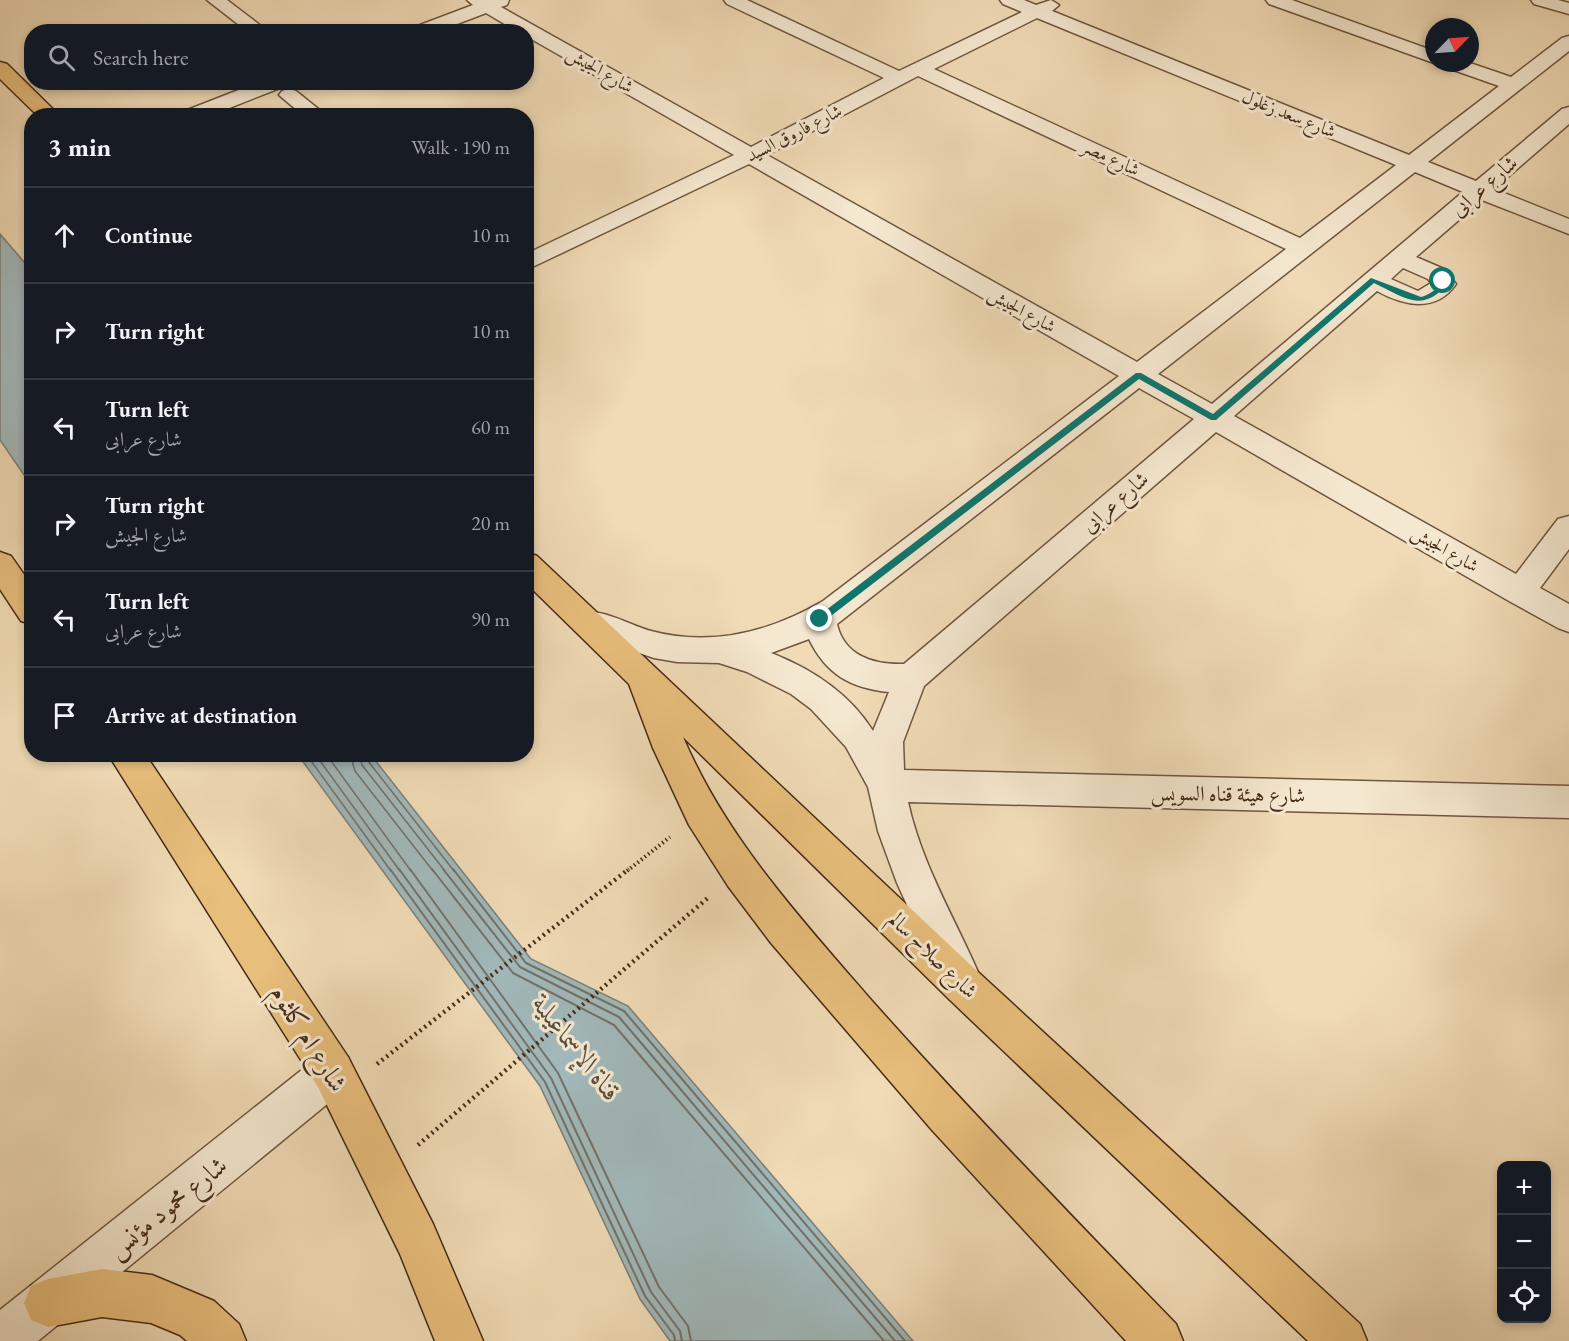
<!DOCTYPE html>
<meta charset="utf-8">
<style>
:root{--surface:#171b24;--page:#20242c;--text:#f1f3f6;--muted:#9ea1a6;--line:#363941}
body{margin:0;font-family:"EB Garamond",Amiri,serif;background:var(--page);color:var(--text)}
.controls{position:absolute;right:18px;bottom:18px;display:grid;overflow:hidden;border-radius:12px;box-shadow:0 3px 9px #0003}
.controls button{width:54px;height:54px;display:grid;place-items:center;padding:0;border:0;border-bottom:2px solid var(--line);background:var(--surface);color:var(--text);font:30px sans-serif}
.compass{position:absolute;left:1425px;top:18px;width:54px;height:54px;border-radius:50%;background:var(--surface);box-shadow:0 3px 9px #0003;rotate:65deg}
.stop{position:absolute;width:18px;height:18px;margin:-14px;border:4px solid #0f766e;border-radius:50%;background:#fff}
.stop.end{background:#0f766e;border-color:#fff;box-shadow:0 2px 6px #0008}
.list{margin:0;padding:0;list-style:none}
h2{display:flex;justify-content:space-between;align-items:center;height:78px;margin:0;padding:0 24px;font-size:26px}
h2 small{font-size:20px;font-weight:400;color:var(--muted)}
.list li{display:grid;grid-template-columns:39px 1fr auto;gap:18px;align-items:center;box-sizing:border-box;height:96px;padding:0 24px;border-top:2px solid var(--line)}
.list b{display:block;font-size:22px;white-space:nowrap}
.list p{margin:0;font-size:20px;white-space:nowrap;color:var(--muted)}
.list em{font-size:20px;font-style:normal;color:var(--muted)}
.icon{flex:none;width:33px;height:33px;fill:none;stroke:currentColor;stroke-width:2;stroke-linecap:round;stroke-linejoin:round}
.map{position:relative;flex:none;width:1569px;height:1341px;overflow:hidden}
.search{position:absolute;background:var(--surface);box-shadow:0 3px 9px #0003;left:24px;top:24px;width:510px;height:66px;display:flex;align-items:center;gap:15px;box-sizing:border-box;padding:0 21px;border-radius:24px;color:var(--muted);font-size:22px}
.panel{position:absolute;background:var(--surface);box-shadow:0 3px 9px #0003;left:24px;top:108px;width:510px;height:654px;border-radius:24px}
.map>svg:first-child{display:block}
.water{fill:#a1b8ba;stroke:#7c7f79;stroke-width:1.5}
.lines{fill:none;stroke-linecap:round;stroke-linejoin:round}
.shore-far1{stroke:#737168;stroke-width:1.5}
.shore{stroke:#737168;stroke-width:2}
.minor-casing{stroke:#70563f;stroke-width:3}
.highway-casing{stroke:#452a17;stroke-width:3}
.path-far1{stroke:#452a17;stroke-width:4;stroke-dasharray:1.5 3;stroke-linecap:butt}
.path{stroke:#452a17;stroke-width:4.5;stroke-dasharray:2 4;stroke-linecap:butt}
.minor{fill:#f5e8d0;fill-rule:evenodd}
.highway{fill:#e8be7b;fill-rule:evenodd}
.route{fill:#0f766e}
.labels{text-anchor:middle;stroke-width:6;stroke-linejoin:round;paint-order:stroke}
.far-street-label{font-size:18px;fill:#452a17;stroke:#f5e8d0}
.street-label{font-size:21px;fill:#452a17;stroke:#f5e8d0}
.near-street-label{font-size:26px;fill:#452a17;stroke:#f5e8d0}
.near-water-label{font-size:27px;font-style:italic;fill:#5c4e40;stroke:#f5e8d0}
</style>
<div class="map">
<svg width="1569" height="1341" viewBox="0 0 1569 1341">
<rect width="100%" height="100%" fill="#f0dbb6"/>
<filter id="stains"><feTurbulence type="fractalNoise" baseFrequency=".00333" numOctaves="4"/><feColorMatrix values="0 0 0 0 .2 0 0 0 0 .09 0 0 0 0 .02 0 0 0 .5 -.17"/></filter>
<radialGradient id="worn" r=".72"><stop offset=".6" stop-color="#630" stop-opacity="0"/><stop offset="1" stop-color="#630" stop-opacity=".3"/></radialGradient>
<!-- water -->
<path class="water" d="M0 234 31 270V485L0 440Z
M298 755H371L531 959 628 1006 913 1341H670L640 1299 540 1086Z"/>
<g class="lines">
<!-- shore-far1 -->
<path class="shore-far1" d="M306 754 391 871
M315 754 400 871
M326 754 411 871
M350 754 355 771 433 871
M359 754 362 765 445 871
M367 754 368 761 454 871"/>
<!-- shore -->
<path class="shore" d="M390 869 545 1082 645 1296 674 1335 675 1341
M399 869 551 1078 651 1292 680 1331 682 1341
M410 869 558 1073 659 1287 688 1326 691 1341
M432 869 513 973 614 1025 884 1341
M443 869 520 967 619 1017 895 1341
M453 869 526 963 624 1011 905 1341"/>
<defs>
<path id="minor" d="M207 0H227L269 32H248Z
M467 0H509L507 5 501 7 751 147 884 78 727 4 724 0H747L899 71 1022 12 1003 4 1000 0H1024L1036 5 1051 0 1059 5 1052 11 1409 155 1499 86 1445 67 1442 63H1470L1511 77 1562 38 1569 36V51L1428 162 1476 181 1562 109 1569 107V124L1494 189 1569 219V234L1482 200 1416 257 1444 269 1456 284C1436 313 1404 306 1377 291L1234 416 1516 574 1558 519 1569 516V549L1540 588 1569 604V632L1558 628 1509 601 1216 432 924 686 903 742 904 770 1569 786V818L908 802C922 866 956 920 981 979L975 993 961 999 947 993 897 883 878 831 868 787 846 747 811 709 791 694 747 672 719 663 677 662 654 658 577 632 572 623 577 614C600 606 628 625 651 631 711 647 770 632 823 601L1119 376 749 164 526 270V254L734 155 526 36V32H518L486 13 436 32H409L412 28 473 5ZM1037 18 1396 165 1300 238 934 69ZM918 76 1286 249 1137 362 767 155ZM1415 172 1463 192 1212 404 1158 374ZM1403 268 1428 279 1431 283 1418 291 1391 279ZM1139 388 1194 419 904 664C874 665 844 656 837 624ZM809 639C826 674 850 688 889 692L873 731C849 693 812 669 771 653Z
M1266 0H1292L1434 51V63L1269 4Z
M1531 0H1558L1569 3V14L1534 4Z
M259 82H287L285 86 209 116H179L182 112Z
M289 89 296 91 327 116H304L279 95 282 91Z
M333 1051 348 1057 354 1072 348 1087 38 1341H0V1310L318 1057Z"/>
<path id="highway" d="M0 62 7 64 60 116H38L0 79Z
M0 552 11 556 32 586V624L21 621 0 589Z
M526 552 537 556 978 972 1360 1324 1367 1341H1308L950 1000 683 737C726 838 801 919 872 1001 970 1111 1073 1218 1176 1324L1183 1341H1126L932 1130 771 943 728 886 689 825 653 748 629 684 526 583Z
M108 754H145L348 1057 433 1224 483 1341H435L400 1254 318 1087Z
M102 1269 152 1275 214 1301 239 1324 246 1341H187L180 1335 151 1323 102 1317 48 1327 31 1320 24 1303 31 1286 48 1279Z"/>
</defs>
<!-- minor casing -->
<use href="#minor" class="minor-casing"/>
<!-- highway casing -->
<use href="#highway" class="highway-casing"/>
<!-- path-far1 -->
<path class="path-far1" d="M627 871 670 837"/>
<!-- path -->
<path class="path" d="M377 1064 629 869
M418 1145 709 897"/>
<!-- minor -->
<use href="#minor" class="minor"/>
<!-- highway -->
<use href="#highway" class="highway"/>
</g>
<!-- route -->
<path class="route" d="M1371 278 1421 297C1430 295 1439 288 1441 279H1446L1447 284C1422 314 1404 297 1374 283L1216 420H1211L1139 379 823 622H817V617L1136 373H1141L1213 414Z"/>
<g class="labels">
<!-- far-street labels -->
<g class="far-street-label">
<text transform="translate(600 70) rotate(30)" y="6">شارع الجيش</text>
<text transform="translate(1289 114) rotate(22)" y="6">شارع سعد زغلول</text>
<text transform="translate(794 133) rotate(-27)" y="6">شارع فاروق السيد</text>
<text transform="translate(1111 158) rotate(25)" y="6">شارع مصر</text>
<text transform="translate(1022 310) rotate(29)" y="6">شارع الجيش</text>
<text transform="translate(1445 549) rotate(30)" y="6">شارع الجيش</text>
</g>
<!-- street labels -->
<g class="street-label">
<text transform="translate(1484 186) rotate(-41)" y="7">شارع عرابى</text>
<text transform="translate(1115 502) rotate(-41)" y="7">شارع عرابى</text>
<text transform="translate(1228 794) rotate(1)" y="7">شارع هيئة قناه السويس</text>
<text transform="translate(933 955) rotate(44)" y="7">شارع صلاح سالم</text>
</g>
<!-- near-street labels -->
<g class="near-street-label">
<text transform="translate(309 1038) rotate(58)" y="9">شارع ام كلثوم</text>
<text transform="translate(167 1207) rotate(-39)" y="9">شارع محمود مؤنس</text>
</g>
<!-- near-water labels -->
<g class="near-water-label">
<text transform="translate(577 1048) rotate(52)" y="9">قناة الإسماعيلية</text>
</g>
</g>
<rect width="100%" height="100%" filter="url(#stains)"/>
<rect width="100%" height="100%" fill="url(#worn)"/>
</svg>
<div class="controls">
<button>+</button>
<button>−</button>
<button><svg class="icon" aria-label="locate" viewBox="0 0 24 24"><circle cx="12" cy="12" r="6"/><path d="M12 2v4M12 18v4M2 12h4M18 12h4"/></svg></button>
</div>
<svg class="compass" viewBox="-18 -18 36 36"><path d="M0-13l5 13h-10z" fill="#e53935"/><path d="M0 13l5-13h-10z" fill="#9ea1a6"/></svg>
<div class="stop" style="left:1443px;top:281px"></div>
<div class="stop end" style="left:820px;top:619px"></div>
<div class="search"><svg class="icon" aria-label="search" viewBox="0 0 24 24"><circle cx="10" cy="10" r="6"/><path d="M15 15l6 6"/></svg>Search here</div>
<section class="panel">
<h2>3 min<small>Walk · 190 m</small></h2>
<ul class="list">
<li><svg class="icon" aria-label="ahead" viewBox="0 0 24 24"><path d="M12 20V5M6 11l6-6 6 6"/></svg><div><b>Continue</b></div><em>10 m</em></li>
<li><svg class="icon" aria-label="right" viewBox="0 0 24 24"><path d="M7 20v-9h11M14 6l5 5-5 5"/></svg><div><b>Turn right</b></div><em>10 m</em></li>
<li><svg class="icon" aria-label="left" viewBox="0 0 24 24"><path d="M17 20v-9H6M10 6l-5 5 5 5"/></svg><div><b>Turn left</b><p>شارع عرابى</p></div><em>60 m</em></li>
<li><svg class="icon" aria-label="right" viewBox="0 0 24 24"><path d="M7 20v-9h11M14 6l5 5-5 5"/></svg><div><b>Turn right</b><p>شارع الجيش</p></div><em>20 m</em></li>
<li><svg class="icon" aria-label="left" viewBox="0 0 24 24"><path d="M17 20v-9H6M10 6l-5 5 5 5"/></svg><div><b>Turn left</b><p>شارع عرابى</p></div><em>90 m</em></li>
<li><svg class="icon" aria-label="arrive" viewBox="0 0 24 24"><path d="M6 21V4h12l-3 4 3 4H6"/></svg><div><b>Arrive at destination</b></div></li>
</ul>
</section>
</div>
